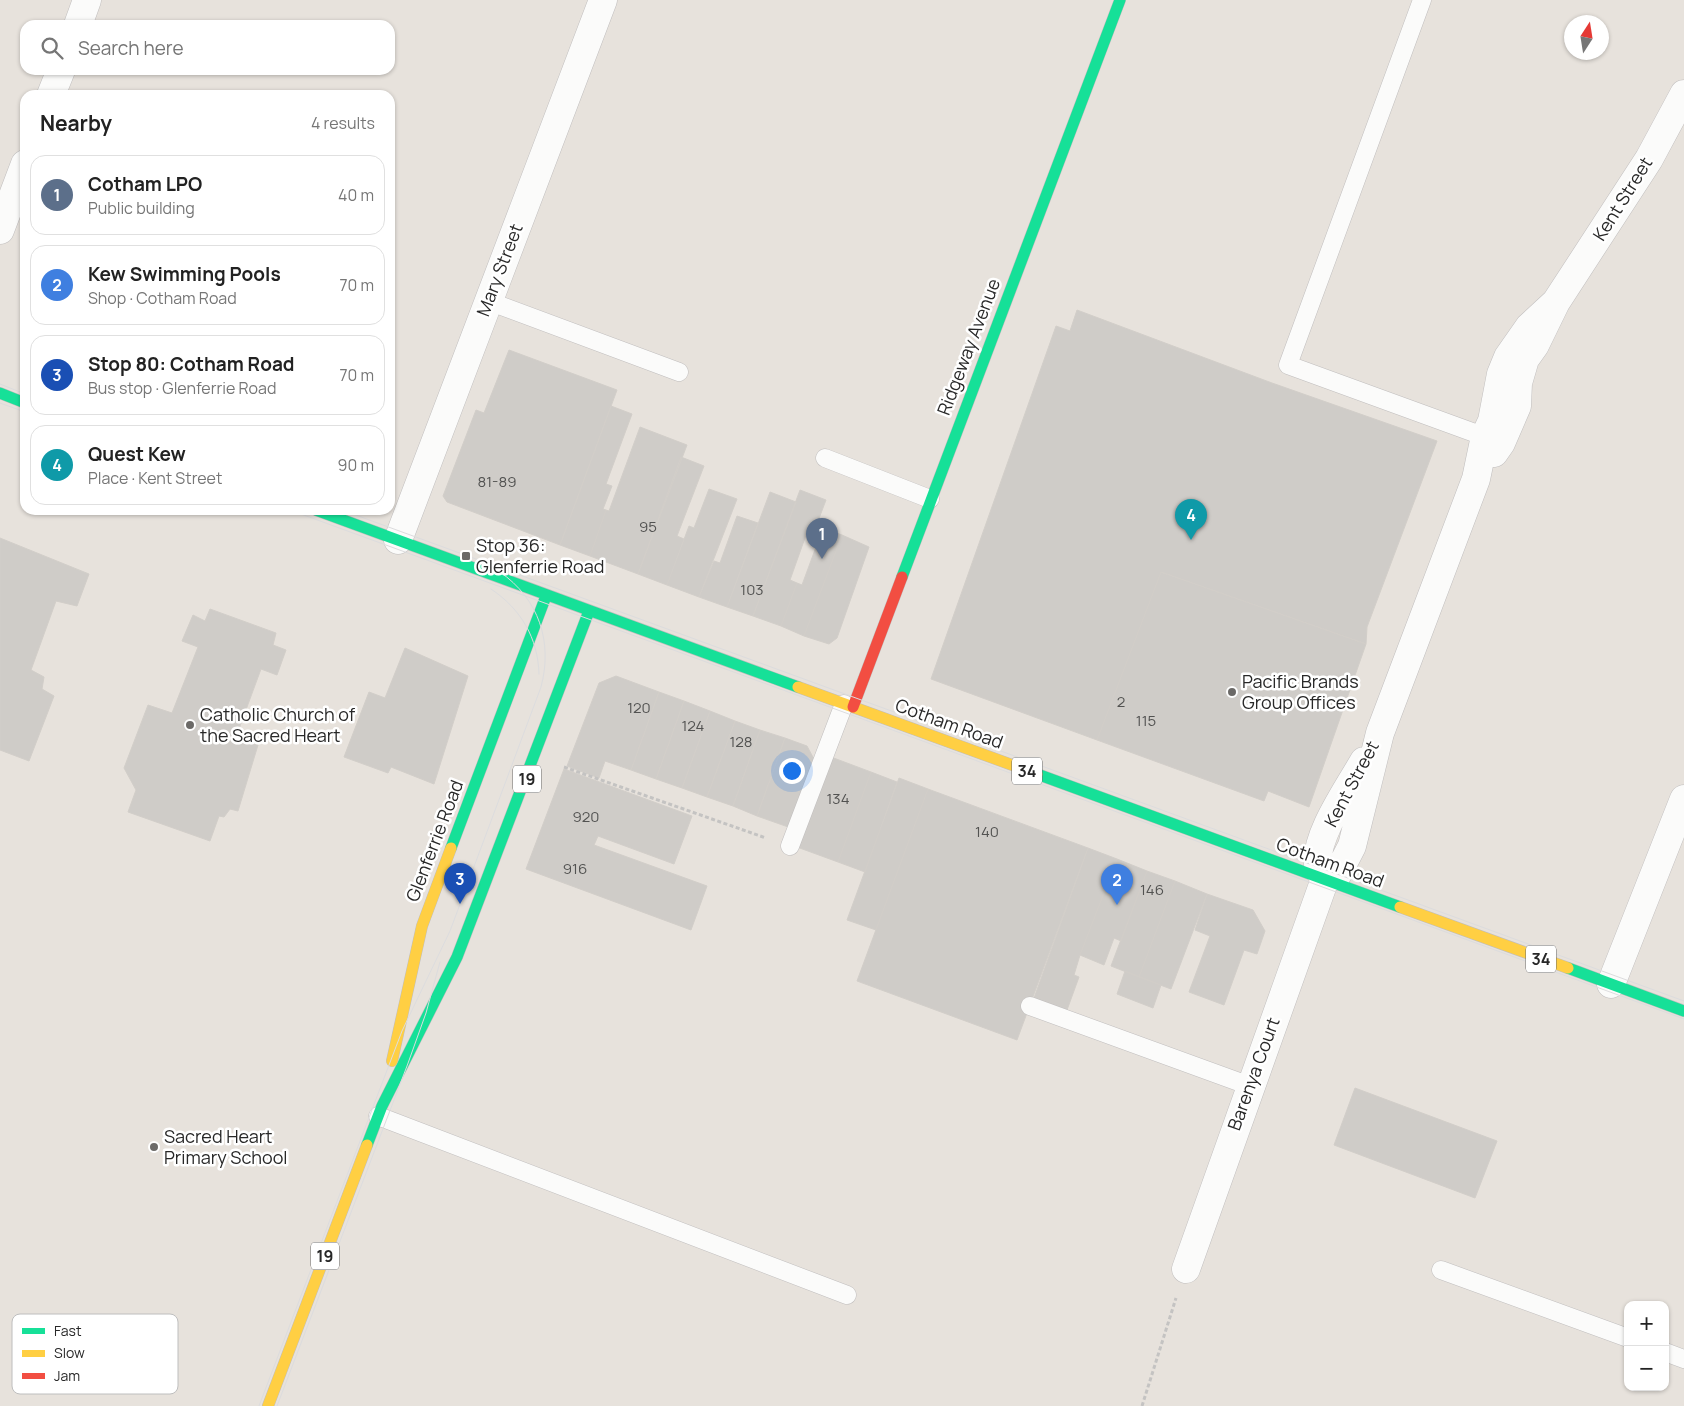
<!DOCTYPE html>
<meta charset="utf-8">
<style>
:root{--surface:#fff;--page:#f2f2f2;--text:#222;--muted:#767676;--line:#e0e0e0;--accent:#6b6967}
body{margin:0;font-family:Manrope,sans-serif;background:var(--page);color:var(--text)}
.controls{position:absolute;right:15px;bottom:15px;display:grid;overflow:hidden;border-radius:10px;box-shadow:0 1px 4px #0004}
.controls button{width:45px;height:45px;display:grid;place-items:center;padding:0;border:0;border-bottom:1px solid var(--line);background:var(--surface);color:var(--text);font:25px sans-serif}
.compass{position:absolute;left:1564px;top:15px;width:45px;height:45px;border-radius:50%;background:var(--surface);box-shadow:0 1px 4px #0004;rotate:12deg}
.you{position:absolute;left:791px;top:770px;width:18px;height:18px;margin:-12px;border:4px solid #fff;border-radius:50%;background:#1a73e8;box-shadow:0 0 0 8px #1a73e833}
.badge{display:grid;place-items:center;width:32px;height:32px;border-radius:50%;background:var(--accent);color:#fff;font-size:16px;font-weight:700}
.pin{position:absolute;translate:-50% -41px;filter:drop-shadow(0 1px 2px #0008)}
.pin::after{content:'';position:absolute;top:26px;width:18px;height:15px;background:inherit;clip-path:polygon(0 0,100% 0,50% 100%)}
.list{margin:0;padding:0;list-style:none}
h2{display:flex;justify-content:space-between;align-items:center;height:65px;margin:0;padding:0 20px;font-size:21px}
h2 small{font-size:16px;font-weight:400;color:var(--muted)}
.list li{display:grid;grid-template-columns:32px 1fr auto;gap:15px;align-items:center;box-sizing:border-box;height:80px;margin:0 10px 10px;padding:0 10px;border:1px solid var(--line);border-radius:15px}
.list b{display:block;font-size:19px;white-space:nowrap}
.list p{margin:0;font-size:16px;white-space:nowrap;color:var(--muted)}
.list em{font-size:16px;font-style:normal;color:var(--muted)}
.icon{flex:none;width:28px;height:28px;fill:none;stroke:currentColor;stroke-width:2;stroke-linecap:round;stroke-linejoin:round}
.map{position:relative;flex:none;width:1684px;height:1406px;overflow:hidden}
.search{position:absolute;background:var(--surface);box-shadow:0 1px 4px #0004;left:20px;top:20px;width:375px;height:55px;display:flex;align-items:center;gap:12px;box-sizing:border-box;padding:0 18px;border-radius:15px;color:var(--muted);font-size:19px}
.panel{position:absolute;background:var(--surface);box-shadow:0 1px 4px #0004;left:20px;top:90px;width:375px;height:425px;border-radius:15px}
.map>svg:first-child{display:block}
.building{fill:#cfccc8;stroke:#d2cec9}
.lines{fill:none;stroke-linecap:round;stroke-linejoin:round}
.lane-casing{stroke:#c0bebe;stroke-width:19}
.street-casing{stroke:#c0bebe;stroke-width:29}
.fast-casing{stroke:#c0bebe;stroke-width:12}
.slow-casing{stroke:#c0bebe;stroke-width:12}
.jam-casing{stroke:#c0bebe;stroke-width:12}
.path{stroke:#c4c3c2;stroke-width:3;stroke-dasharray:4 2.5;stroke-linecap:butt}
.lane{stroke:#fbfbfa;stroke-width:18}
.street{stroke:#fbfbfa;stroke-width:28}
.fast{stroke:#16e098;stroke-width:11}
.slow{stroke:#ffcf43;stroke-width:11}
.jam{stroke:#f24e42;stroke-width:11}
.tram{stroke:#dcdcde;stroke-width:1}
.poi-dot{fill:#6b6967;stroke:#fff;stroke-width:2}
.labels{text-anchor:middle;stroke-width:5;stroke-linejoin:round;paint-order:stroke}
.number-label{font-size:15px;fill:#525251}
.shield{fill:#fff;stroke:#686868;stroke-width:1}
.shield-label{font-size:16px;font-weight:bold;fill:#282828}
.street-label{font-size:18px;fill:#282828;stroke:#fff}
.poi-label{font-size:18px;fill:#282828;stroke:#fff;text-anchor:start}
.key{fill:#fff;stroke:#bebebe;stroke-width:1}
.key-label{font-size:14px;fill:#282828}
</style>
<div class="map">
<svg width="1684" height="1406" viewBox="0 0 1684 1406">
<rect width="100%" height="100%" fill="#e7e2dc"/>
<!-- building -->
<path class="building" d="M1077 310 1272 383 1437 441 1367 627 1366 644 1161 572 1097 740 931 679 1056 326 1070 331Z
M509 350 617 390 560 545 447 502 443 496 476 410 484 413Z
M611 406 632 414 606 484 612 486 603 509 606 510 590 556 560 545Z
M640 427 687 445 638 574 590 556 606 510 609 511Z
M681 457 704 466 677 536 684 539 667 585 638 574Z
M709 489 737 499 699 597 667 585 689 526 694 528Z
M800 490 826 500 812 537 806 535 790 580 797 583 781 626 753 616Z
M770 492 796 502 753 616 727 607Z
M737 516 758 523 727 607 699 597 714 561 720 563Z
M823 528 842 535 804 636 781 626 797 583 802 585Z
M842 535 869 547 837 638 829 644 804 636Z
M0 538 89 574 77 606 56 601 31 670 44 677 42 689 54 696 29 761 0 750Z
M1161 572 1366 644 1309 807 1268 791 1264 801 1097 740Z
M210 609 276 633 273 645 286 650 277 675 261 669 236 737 258 745 238 811 230 809 224 817 219 816 210 841 128 812 136 790 124 768 148 705 172 713 198 647 182 641 193 615 205 621Z
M405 648 468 676 434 784 391 767 388 773 344 757 369 692 385 698Z
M616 676 659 692 631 770 605 761 599 778 567 766 599 683Z
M659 692 684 701 656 779 631 770Z
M684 701 710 711 682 788 656 779Z
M710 711 735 721 707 797 682 788Z
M735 721 760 730 733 806 707 797Z
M760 730 785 738 757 816 733 806Z
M785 738 807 746 815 761 791 828 757 816Z
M831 757 871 772 838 862 797 847Z
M564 769 692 816 674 864 598 836 594 845 707 886 691 930 526 869Z
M871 772 897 782 865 872 838 862Z
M899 778 928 789 876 930 847 920Z
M928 789 1088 848 1017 1040 857 981Z
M1088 848 1117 859 1080 955 1074 975 1079 977 1067 1010 1034 998Z
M1117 859 1147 871 1121 941 1114 938 1104 965 1080 955Z
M1147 871 1175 881 1139 977 1111 966Z
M1175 881 1207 894 1171 989 1139 977Z
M1207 894 1253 910 1265 931 1257 954 1244 950 1224 1005 1189 992 1210 936 1195 930Z
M1125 971 1161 985 1153 1008 1117 994Z
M1355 1088 1497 1141 1475 1198 1334 1145Z"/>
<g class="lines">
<defs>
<path id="lane" d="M1422 0 1288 365 1494 440
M488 301 679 372
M825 458 930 499
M790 846 844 704
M1030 1006 1250 1086
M378 1116 847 1295
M1441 1270 1628 1338
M1665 1352 1684 1359"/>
<path id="street" d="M78 25 87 0
M51 95 61 70
M0 230 25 164
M1494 453 1501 443 1517 406 1518 383 1525 359 1535 345 1556 302 1649 159 1684 94
M398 540 603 0
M1325 879 1337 875 1352 846 1380 733 1476 479 1485 436 1492 421 1501 374 1508 357 1529 327 1556 302
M1325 879C1323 876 1320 872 1319 869 1310 842 1351 784 1364 761
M1611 984 1684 799
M1186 1269 1325 879"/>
<path id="fast" d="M0 393 25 403
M316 510 798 687
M902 577 1120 0
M1037 774 1400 907
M451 848 546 596
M1568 968 1684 1011
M367 1145 382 1106 457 957 589 611"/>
<path id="slow" d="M798 687 1037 774
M1400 907 1568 968
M392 1061 422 926 451 848
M268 1406 367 1145"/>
<path id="jam" d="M853 707 902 577"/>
</defs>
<!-- lane casing -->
<use href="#lane" class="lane-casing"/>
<!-- street casing -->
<use href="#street" class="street-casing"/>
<!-- fast casing -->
<use href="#fast" class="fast-casing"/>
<!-- slow casing -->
<use href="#slow" class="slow-casing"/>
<!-- jam casing -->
<use href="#jam" class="jam-casing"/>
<!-- path -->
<path class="path" d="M564 767 766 838
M1142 1406 1176 1298"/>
<!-- lane -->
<use href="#lane" class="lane"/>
<!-- street -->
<use href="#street" class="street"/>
<!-- fast -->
<use href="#fast" class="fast"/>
<!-- slow -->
<use href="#slow" class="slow"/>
<!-- jam -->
<use href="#jam" class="jam"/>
<!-- tram -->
<path class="tram" d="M0 384 25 394
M0 403 25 412
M290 510 1684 1019
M342 510 1684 1001
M491 589C521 609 538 638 539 674
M259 1406 402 1031 450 931 541 687C553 642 539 599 500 572
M277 1406 407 1066 426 1013 440 962"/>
</g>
<!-- markers -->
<g class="poi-dot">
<rect x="461" y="551" width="10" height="10" rx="2.5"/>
<circle cx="1232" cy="692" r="5"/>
<circle cx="190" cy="725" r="5"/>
<circle cx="154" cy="1147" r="5"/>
</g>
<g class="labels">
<!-- number labels -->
<g class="number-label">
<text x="497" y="487">81-89</text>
<text x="648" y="532">95</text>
<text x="752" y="595">103</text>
<text x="1121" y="707">2</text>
<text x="639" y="713">120</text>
<text x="1146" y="726">115</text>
<text x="693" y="731">124</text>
<text x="741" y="747">128</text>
<text x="838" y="804">134</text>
<text x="586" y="822">920</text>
<text x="987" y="837">140</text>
<text x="575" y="874">916</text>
<text x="1152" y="895">146</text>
</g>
<!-- shield labels -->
<g class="shield">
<rect x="1012" y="757.5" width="30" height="27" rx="4"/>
<rect x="513" y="765.5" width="28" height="27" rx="4"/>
<rect x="1526" y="945.5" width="30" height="27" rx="4"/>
<rect x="311" y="1242.5" width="28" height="27" rx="4"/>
</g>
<g class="shield-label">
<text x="1027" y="777">34</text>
<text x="527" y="785">19</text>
<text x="1541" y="965">34</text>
<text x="325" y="1262">19</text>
</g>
<!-- street labels -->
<g class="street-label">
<text transform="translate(1623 199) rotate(-58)" y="6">Kent Street</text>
<text transform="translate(500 270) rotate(-69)" y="6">Mary Street</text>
<text transform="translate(969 347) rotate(-69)" y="6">Ridgeway Avenue</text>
<text transform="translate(949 724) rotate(20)" y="6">Cotham Road</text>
<text transform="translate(1352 784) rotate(-62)" y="6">Kent Street</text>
<text transform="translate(435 841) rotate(-69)" y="6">Glenferrie Road</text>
<text transform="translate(1330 863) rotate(20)" y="6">Cotham Road</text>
<text transform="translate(1254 1074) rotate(-70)" y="6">Barenya Court</text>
</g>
<!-- poi labels -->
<g class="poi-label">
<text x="476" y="552">Stop 36:<tspan x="476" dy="21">Glenferrie Road</tspan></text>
<text x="1242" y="688">Pacific Brands<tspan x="1242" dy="21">Group Offices</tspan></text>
<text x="200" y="721">Catholic Church of<tspan x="200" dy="21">the Sacred Heart</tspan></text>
<text x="164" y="1143">Sacred Heart<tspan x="164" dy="21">Primary School</tspan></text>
</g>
</g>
<!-- legend -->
<rect x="12" y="1314" width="166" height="80" rx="8" class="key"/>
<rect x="22" y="1328" width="23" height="6" fill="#16e098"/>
<rect x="22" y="1350" width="23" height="7" fill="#ffcf43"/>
<rect x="22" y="1373" width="23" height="6" fill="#f24e42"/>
<g class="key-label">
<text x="54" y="1336">Fast</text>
<text x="54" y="1358">Slow</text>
<text x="54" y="1381">Jam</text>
</g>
</svg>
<div class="controls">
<button>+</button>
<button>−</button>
</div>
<svg class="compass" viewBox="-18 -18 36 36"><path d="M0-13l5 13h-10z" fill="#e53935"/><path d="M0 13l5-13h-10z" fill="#767676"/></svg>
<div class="you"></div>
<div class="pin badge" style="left:822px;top:559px;background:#5c6f8a">1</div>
<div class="pin badge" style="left:1117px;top:905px;background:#3f7fe0">2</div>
<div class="pin badge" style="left:460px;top:904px;background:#1a4fb4">3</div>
<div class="pin badge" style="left:1191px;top:540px;background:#0f9aa8">4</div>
<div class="search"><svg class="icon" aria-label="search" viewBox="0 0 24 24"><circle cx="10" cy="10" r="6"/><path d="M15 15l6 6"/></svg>Search here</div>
<section class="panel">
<h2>Nearby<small>4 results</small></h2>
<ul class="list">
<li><span class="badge" style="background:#5c6f8a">1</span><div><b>Cotham LPO</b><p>Public building</p></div><em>40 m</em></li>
<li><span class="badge" style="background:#3f7fe0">2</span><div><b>Kew Swimming Pools</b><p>Shop · Cotham Road</p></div><em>70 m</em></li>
<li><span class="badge" style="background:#1a4fb4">3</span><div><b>Stop 80: Cotham Road</b><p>Bus stop · Glenferrie Road</p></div><em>70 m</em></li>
<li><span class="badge" style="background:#0f9aa8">4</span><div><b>Quest Kew</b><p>Place · Kent Street</p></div><em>90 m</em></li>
</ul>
</section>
</div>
